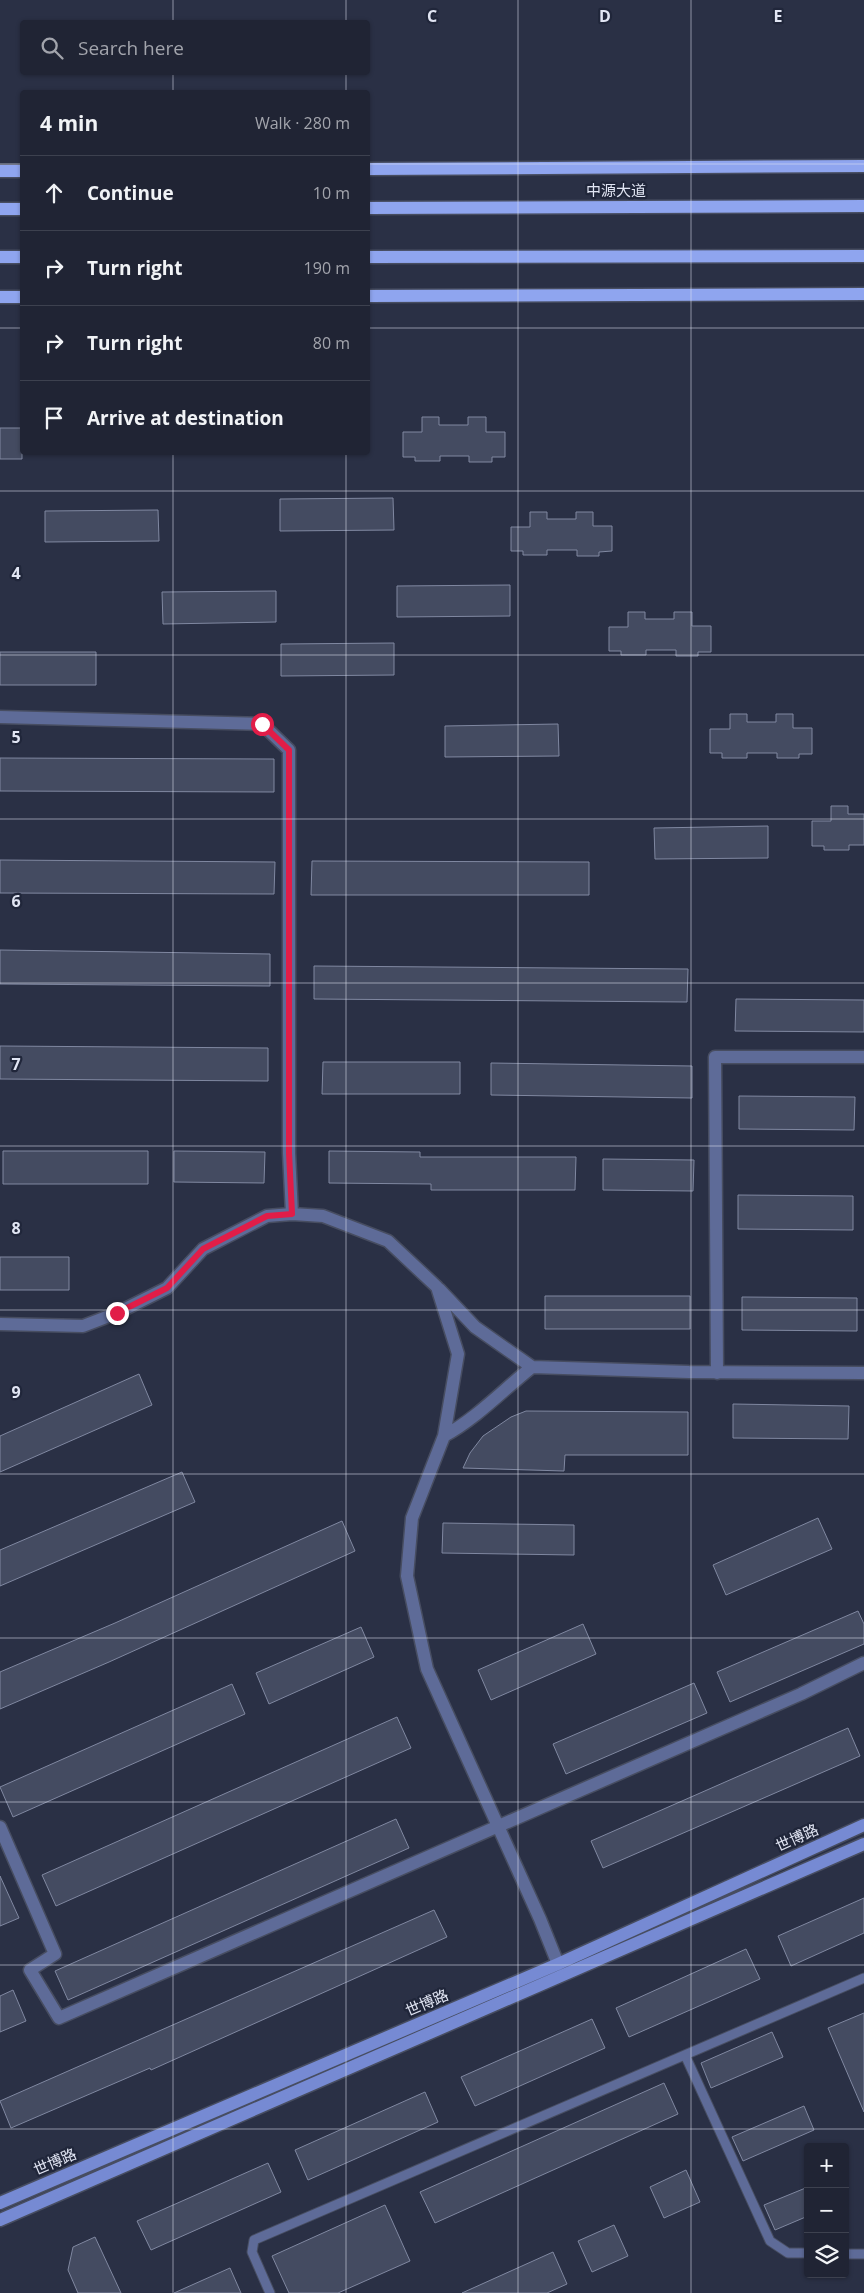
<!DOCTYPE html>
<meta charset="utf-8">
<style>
:root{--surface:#202434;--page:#282c3c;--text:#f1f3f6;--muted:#a2a4ac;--line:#3d414f}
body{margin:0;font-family:"Open Sans","Noto Sans SC",sans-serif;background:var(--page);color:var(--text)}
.controls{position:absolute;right:15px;bottom:15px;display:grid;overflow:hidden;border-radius:5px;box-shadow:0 1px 4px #0004}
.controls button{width:45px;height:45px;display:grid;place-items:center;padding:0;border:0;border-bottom:1px solid var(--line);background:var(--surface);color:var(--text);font:25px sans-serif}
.stop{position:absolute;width:15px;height:15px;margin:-11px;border:4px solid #e11d48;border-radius:50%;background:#fff}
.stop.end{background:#e11d48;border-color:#fff;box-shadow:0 1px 5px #0008}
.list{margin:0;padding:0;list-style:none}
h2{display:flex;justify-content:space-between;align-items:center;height:65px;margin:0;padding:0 20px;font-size:21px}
h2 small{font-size:16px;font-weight:400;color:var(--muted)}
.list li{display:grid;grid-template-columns:32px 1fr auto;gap:15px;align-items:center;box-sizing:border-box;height:75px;padding:0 20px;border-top:1px solid var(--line)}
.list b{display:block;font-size:19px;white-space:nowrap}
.list em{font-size:16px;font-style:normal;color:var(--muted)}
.icon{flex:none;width:28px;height:28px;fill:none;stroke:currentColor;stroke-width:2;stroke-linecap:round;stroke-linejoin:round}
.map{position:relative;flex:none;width:864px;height:2293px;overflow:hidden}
.search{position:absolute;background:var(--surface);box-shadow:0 1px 4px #0004;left:20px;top:20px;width:350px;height:55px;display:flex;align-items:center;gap:12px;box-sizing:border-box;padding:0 18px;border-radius:5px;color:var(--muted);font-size:19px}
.panel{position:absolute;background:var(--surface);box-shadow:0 1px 4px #0004;left:20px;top:90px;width:350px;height:365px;border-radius:5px}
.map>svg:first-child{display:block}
.building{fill:#444b61;stroke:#8088a1}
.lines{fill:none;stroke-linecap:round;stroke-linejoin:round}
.service-casing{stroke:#474d61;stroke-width:11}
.minor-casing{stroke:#474d61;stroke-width:15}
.secondary-casing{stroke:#474d61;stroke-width:15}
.primary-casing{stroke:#474d61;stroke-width:15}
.service{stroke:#5e6b98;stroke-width:9}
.minor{stroke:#5e6b98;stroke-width:12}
.secondary{stroke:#768ad3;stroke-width:12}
.primary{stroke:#8fa5ef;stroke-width:12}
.route{stroke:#e11d48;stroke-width:6}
.grid{fill:none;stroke:#e1e5f3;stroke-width:1;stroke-opacity:0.55}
.labels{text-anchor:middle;stroke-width:4.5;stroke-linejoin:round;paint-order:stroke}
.street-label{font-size:15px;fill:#e1e5f3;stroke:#20263a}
.grid-label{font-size:16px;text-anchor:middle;font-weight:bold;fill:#e1e5f3;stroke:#20263a;stroke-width:4.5;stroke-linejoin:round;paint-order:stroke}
</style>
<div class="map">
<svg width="864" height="2293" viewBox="0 0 864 2293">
<rect width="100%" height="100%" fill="#2a3045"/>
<!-- building -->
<path class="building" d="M422 417H439V425H468V417H486V432H505V457H492V462H469V456H440V461H415V457H403V432H422Z
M0 428H22V459H0Z
M393 498 394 530 280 531V499Z
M158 510 159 541 45 542V511Z
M530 512H547V519H576V512H593V526H612V551L599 552V556H577V550H547V555H523V551H511V527H530Z
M510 585V616L397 617V586Z
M276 591V622L163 624 162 592Z
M628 612H645V619H674V612H692V626H711V652H698V656H676V650H646V655H621V651H609V627H628Z
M394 643V675L281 676V644Z
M0 652H96V685H0Z
M730 714H747V722H776V714H793V728H812V754H799V758H777V753H747V758H722V753H710V729H730Z
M558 724 559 756 445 757V726Z
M0 758 274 759V792L0 791Z
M831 806H848V814H864V845H849V850H824V846H812V821H831Z
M768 826V858L655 859 654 828Z
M0 860 275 862 274 894 0 893Z
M312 861 589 862V895H311Z
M0 950 270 954V986L0 984Z
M314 966 688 969 687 1002 314 999Z
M736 999 864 1000V1032L735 1031Z
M0 1046 268 1048V1081L0 1079Z
M323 1062H460V1094H322Z
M491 1063 692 1066V1098L491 1095Z
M739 1096 855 1097 854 1130 739 1129Z
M3 1151H148V1184H3Z
M174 1151 265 1152 264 1183 174 1182Z
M329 1151 420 1152V1157H576L575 1190H431V1184L329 1183Z
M603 1159 694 1160 693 1191 603 1190Z
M738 1195 853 1196V1230L738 1229Z
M0 1257H69V1290H0Z
M545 1296H690V1329H545Z
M742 1297 857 1298V1331L742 1330Z
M139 1374 152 1405 0 1472V1436Z
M733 1404 849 1406 848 1439 733 1438Z
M526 1411 688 1412V1455H565L564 1471 463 1468 470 1453 483 1436 511 1417Z
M182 1472 195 1502 0 1586V1550Z
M818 1518 832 1549 726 1595 713 1565Z
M342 1521 355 1551 109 1662 0 1709V1672L115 1623Z
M443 1523 574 1525V1555L442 1553Z
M858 1611 864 1624V1644L730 1702 717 1672Z
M583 1624 596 1654 491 1700 478 1670Z
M361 1627 374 1657 269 1704 256 1673Z
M694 1683 707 1713 566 1774 553 1744Z
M232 1684 245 1714 13 1817 0 1787Z
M397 1717 411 1748 56 1906 42 1875Z
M848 1728 860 1756 603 1868 591 1841Z
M396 1819 409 1848 68 2000 55 1971Z
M0 1876 19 1918 0 1926Z
M864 1898V1933L791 1966 778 1936Z
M434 1910 447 1937 151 2070 150 2068 11 2128 0 2101Z
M746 1949 760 1979 629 2037 616 2008Z
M13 1990 26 2021 0 2032V1996Z
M864 2013V2112L828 2028Z
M592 2019 605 2048 475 2106 461 2077Z
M772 2032 783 2057 711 2088 701 2063Z
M664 2083 678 2114 435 2223 420 2192Z
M425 2092 438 2122 308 2180 295 2150Z
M804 2106 814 2130 743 2161 732 2137Z
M268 2163 281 2192 151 2250 137 2221Z
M686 2170 700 2202 664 2218 650 2187Z
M808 2187V2216L775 2230 764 2205Z
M385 2205 410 2261 338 2293H289L272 2256Z
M614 2225 628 2256 592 2272 578 2241Z
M95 2237 121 2293H78L68 2270 73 2247Z
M553 2252 567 2284 547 2293H462Z
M230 2268 241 2293H174Z"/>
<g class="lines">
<defs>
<path id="service" d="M685 2055 770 2241 788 2253H808
M845 2254H864
M270 2293 252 2252 254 2240 864 1978"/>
<path id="minor" d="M0 717 262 724 289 750V1153L292 1214
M439 1289 475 1327 532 1367 689 1372 864 1373
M0 1324 83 1326 117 1313 167 1288 203 1249 267 1216 292 1214 323 1216 388 1241 437 1287 458 1354 444 1436 412 1518 407 1576 427 1669 540 1919 558 1964
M717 1373 715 1057H864
M444 1436C477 1418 503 1390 532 1367
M0 1827 55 1954 30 1970 59 2018 801 1694 864 1663"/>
<path id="secondary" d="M0 2203 558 1964 864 1825
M0 2220 864 1844"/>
<path id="primary" d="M368 169 864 166
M0 171H22
M368 208 864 206
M0 209H22
M0 257H22
M368 257 864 256
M368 296 864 294
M0 297H22"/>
</defs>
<!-- service casing -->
<use href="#service" class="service-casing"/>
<!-- minor casing -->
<use href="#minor" class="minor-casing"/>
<!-- secondary casing -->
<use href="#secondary" class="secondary-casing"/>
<!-- primary casing -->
<use href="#primary" class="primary-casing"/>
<!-- service -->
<use href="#service" class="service"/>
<!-- minor -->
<use href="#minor" class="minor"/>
<!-- secondary -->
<use href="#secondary" class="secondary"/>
<!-- primary -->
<use href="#primary" class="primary"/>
</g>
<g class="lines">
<!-- route -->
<path class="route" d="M117 1313 167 1288 203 1249 267 1216 292 1214 289 1153V750L262 724"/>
</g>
<!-- grid -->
<path class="grid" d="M173 0V22M346 0V22M518 0V2293M691 0V2293M173 72V92M346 72V92M0 164H22M368 164H864M0 328H22M368 328H864M173 452V2293M346 452V2293M0 491H864M0 655H864M0 819H864M0 983H864M0 1146H864M0 1310H864M0 1474H864M0 1638H864M0 1802H864M0 1965H864M0 2129H864"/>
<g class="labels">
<!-- street labels -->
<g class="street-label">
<text x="616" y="196">中源大道</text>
<text transform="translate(797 1838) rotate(-24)" y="5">世博路</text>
<text transform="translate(427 2003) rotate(-23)" y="5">世博路</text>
<text transform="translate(55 2162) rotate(-23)" y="5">世博路</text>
</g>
</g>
<g class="grid-label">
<text x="432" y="22">C</text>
<text x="605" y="22">D</text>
<text x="778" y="22">E</text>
<text x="16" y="579">4</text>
<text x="16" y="743">5</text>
<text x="16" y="907">6</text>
<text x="16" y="1070">7</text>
<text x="16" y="1234">8</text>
<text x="16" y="1398">9</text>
</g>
</svg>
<div class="controls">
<button>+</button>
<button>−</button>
<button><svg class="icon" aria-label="layers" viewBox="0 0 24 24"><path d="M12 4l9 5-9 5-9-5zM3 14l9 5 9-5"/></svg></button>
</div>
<div class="stop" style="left:262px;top:724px"></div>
<div class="stop end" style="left:117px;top:1313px"></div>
<div class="search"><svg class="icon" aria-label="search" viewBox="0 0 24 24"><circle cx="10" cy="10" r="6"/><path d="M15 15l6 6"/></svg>Search here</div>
<section class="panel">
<h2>4 min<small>Walk · 280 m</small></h2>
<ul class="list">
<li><svg class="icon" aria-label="ahead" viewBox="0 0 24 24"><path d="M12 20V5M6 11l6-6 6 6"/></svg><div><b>Continue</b></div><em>10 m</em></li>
<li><svg class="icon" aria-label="right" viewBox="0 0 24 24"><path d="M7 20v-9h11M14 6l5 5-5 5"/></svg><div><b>Turn right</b></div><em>190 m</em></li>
<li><svg class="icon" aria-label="right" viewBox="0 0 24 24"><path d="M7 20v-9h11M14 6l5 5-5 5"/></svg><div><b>Turn right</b></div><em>80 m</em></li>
<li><svg class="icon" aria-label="arrive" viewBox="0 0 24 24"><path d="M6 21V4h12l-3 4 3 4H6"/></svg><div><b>Arrive at destination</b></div></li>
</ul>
</section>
</div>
